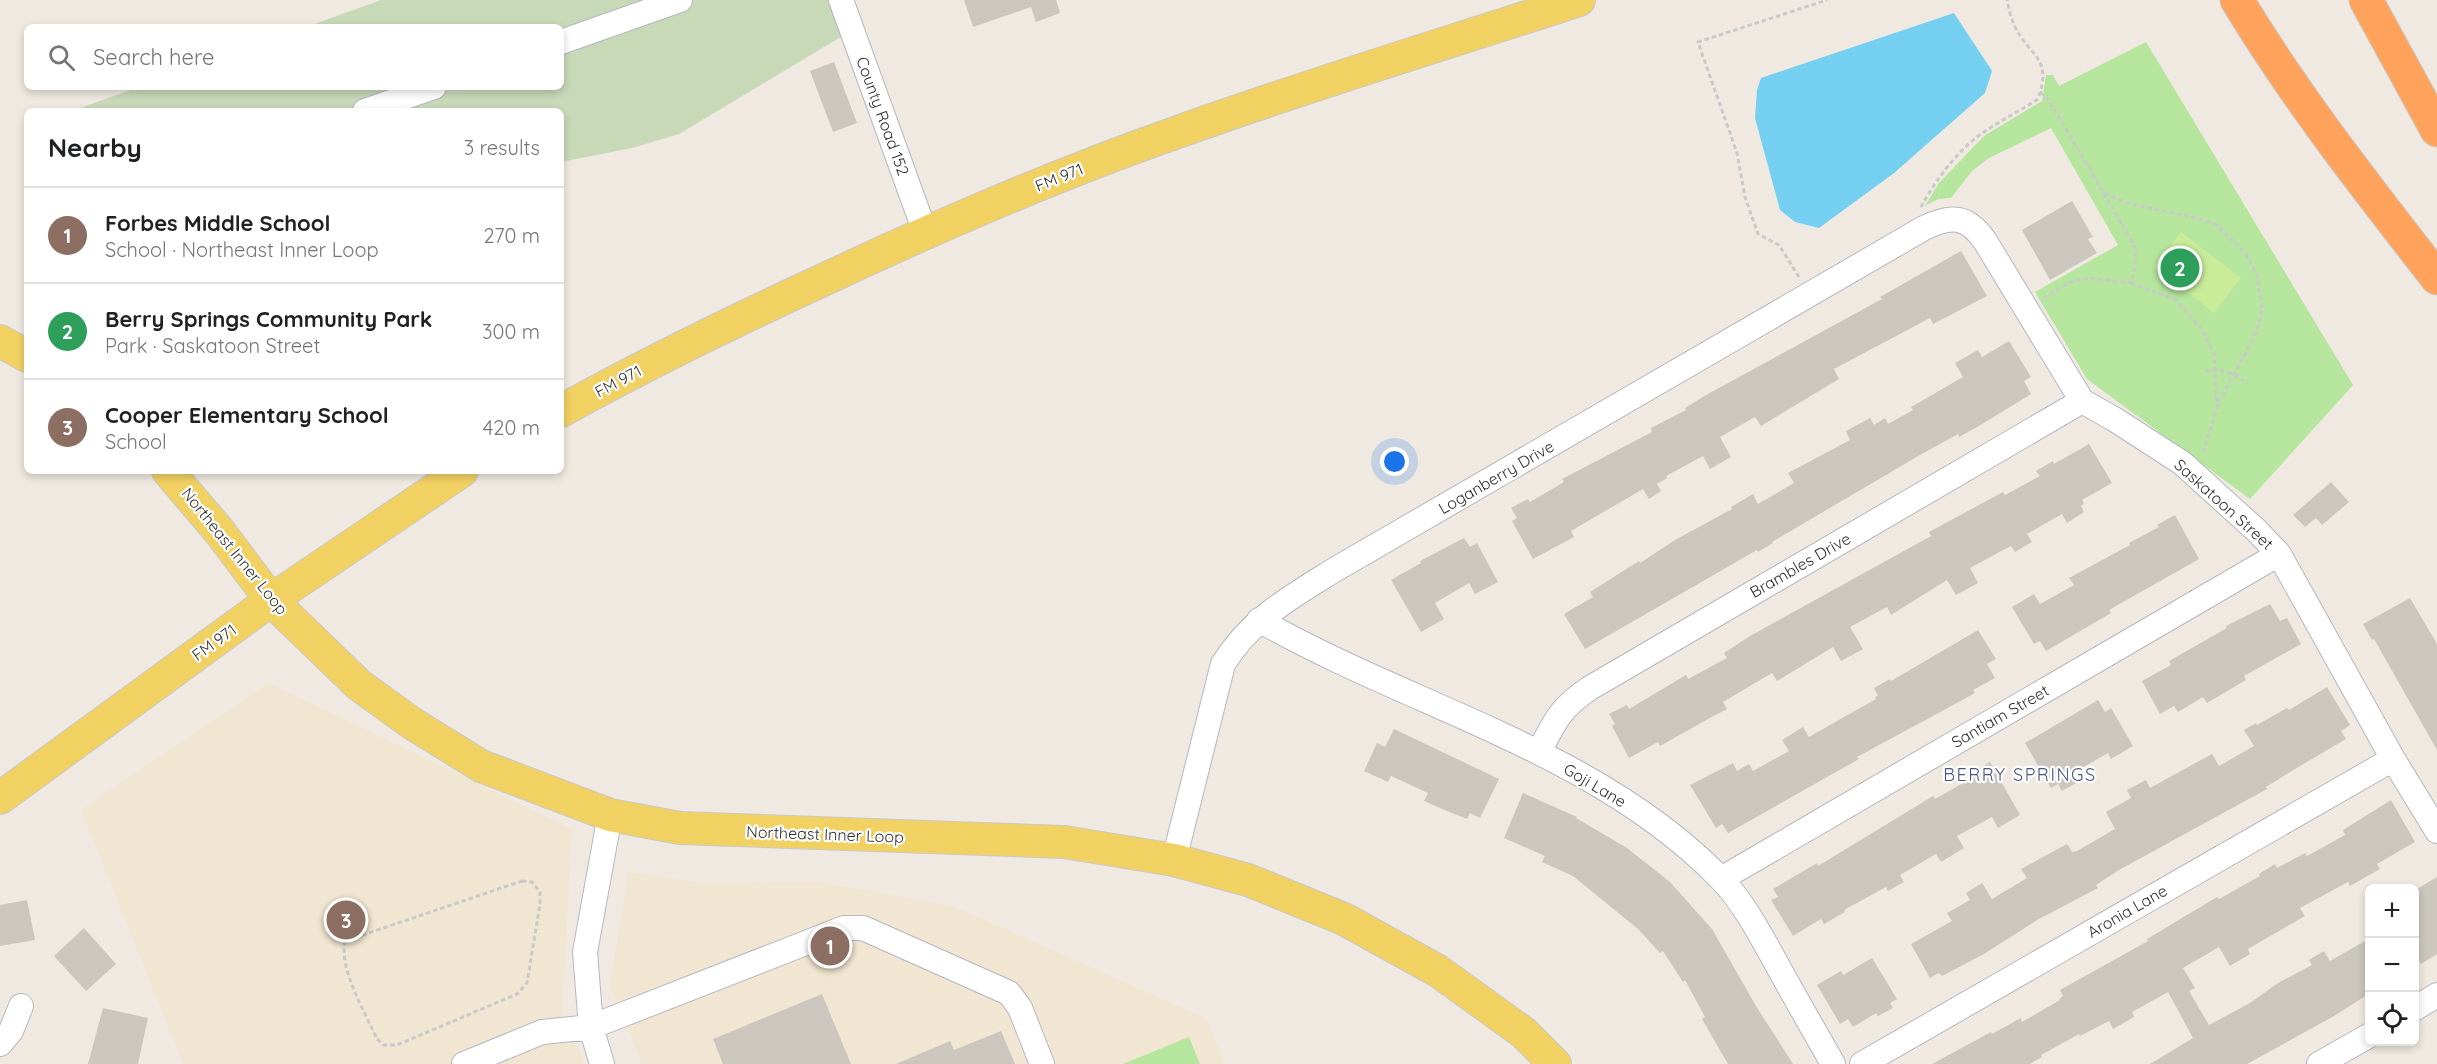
<!DOCTYPE html>
<meta charset="utf-8">
<style>
:root{--surface:#fff;--page:#f6f6f6;--text:#202124;--muted:#757577;--line:#e0e0e0;--accent:#111827}
body{margin:0;font-family:Quicksand,sans-serif;background:var(--page);color:var(--text)}
.controls{position:absolute;right:18px;bottom:18px;display:grid;overflow:hidden;border-radius:9px;box-shadow:0 3px 9px #0003}
.controls button{width:54px;height:54px;display:grid;place-items:center;padding:0;border:0;border-bottom:2px solid var(--line);background:var(--surface);color:var(--text);font:30px sans-serif}
.you{position:absolute;left:1395px;top:462px;width:21px;height:21px;margin:-15px;border:4px solid #fff;border-radius:50%;background:#1a73e8;box-shadow:0 0 0 9px #1a73e833}
.badge{display:grid;place-items:center;width:39px;height:39px;border-radius:50%;background:var(--accent);color:#fff;font-size:20px;font-weight:700}
.pin{position:absolute;translate:-50% -50%;border:3px solid #fff;box-shadow:0 2px 6px #0006}
.list{margin:0;padding:0;list-style:none}
h2{display:flex;justify-content:space-between;align-items:center;height:78px;margin:0;padding:0 24px;font-size:26px}
h2 small{font-size:20px;font-weight:400;color:var(--muted)}
.list li{display:grid;grid-template-columns:39px 1fr auto;gap:18px;align-items:center;box-sizing:border-box;height:96px;padding:0 24px;border-top:2px solid var(--line)}
.list b{display:block;font-size:22px;white-space:nowrap}
.list p{margin:0;font-size:20px;white-space:nowrap;color:var(--muted)}
.list em{font-size:20px;font-style:normal;color:var(--muted)}
.icon{flex:none;width:33px;height:33px;fill:none;stroke:currentColor;stroke-width:2;stroke-linecap:round;stroke-linejoin:round}
.map{position:relative;flex:none;width:2437px;height:1064px;overflow:hidden}
.search{position:absolute;background:var(--surface);box-shadow:0 3px 9px #0003;left:24px;top:24px;width:540px;height:66px;display:flex;align-items:center;gap:15px;box-sizing:border-box;padding:0 21px;border-radius:9px;color:var(--muted);font-size:22px}
.panel{position:absolute;background:var(--surface);box-shadow:0 3px 9px #0003;left:24px;top:108px;width:540px;height:366px;border-radius:9px}
.map>svg:first-child{display:block}
.education{fill:#f0e6d1}
.green{fill:#b6e59e}
.cemetery{fill:#c8d9b8}
.pitch{fill:#c9ec9a}
.water{fill:#75cff0}
.building{fill:#cbc7bf}
.lines{fill:none;stroke-linecap:round;stroke-linejoin:round}
.minor-casing{stroke:#b4b7c1;stroke-width:26}
.major-casing{stroke:#c9c9c9;stroke-width:34}
.highway-casing{stroke:#c9c9c9;stroke-width:35}
.path{stroke:#c9c9c9;stroke-width:3;stroke-dasharray:4.5 3;stroke-linecap:butt}
.minor{stroke:#fff;stroke-width:24}
.major{stroke:#f2d163;stroke-width:32}
.highway{stroke:#ffa35c;stroke-width:33}
.labels{text-anchor:middle;stroke-width:4.5;stroke-linejoin:round;paint-order:stroke}
.street-label{font-size:16px;fill:#2e2e2e;stroke:#fff}
.neighbourhood-label{font-size:18px;letter-spacing:1.5px;fill:#4d5680;stroke:#fff}
</style>
<div class="map">
<svg width="2437" height="1064" viewBox="0 0 2437 1064">
<rect width="100%" height="100%" fill="#efe9e1"/>
<!-- education -->
<path class="education" d="M269 683 572 829 562 1010 585 1064H183L81 810Z
M628 872 701 883 819 882 953 906 1207 1019 1224 1064H642L610 986Z"/>
<!-- green -->
<path class="green" d="M2146 42 2353 385 2250 499 2087 379 2035 292 2118 245 2051 128 1989 158 1972 171 1951 198 1938 199 1925 206 1939 183 1984 136 2042 101 2046 75H2053L2059 86Z
M1189 1037 1200 1064H1123Z"/>
<!-- cemetery -->
<path class="cemetery" d="M381 0H832L844 35 679 134 632 148 561 162V111H84L83 107 139 87H561V27H306Z"/>
<!-- pitch -->
<path class="pitch" d="M2181 232 2241 278 2214 313 2154 267Z"/>
<!-- water -->
<path class="water" d="M1954 13 1992 71 1985 93 1894 173 1819 228 1795 222 1780 210 1755 118 1757 90 1761 78Z"/>
<!-- building -->
<path class="building" d="M964 0H1056L1060 13 1036 22 1031 7 973 27Z
M834 62 857 123 833 132 810 71Z
M2072 201 2093 237 2088 239 2097 253 2050 280 2022 230Z
M1961 251 1987 296 1933 324 1930 318 1834 369 1839 379 1784 412 1761 426 1755 417 1720 437 1731 457 1710 469 1703 456 1666 476 1667 478 1657 484 1661 491 1649 499 1643 489 1571 531 1574 537 1533 559 1512 521 1517 518 1511 508 1528 499 1530 502 1564 482 1562 479 1652 432 1651 428 1686 410 1685 408 1706 395 1882 299 1880 297Z
M2009 341 2031 377 2024 381 2031 394 1979 426 1959 437 1958 434 1920 455 1772 542 1773 543 1758 552 1757 550 1585 649 1564 614 1593 597 1590 592 1639 561 1640 563 1675 540 1732 509 1731 507 1753 494 1758 504 1794 483 1788 473 1850 440 1846 431 1870 418 1874 425 1885 418 1888 424 1913 410 1911 407 1963 377 1955 363 1978 350 1982 357Z
M2089 444 2112 483 2082 500 2084 504 2081 506 2084 512 2067 523 2062 514 2027 534 2032 542 2015 552 2011 546 2005 549 1970 568 1978 583 1956 595 1947 580 1891 615 1887 607 1850 627 1863 649 1841 661 1833 647 1777 681 1772 673 1723 702 1727 709 1710 718 1660 746 1658 742 1629 758 1612 726 1615 724 1609 714 1627 705 1629 709 1686 675 1688 679 1727 658 1724 653 1750 636 1931 536 1929 532 2003 492 2005 495 2040 476 2036 471 2053 461 2054 464Z
M2331 482 2349 502 2322 525 2316 518 2305 527 2293 515Z
M2175 515 2199 559 2109 610 2111 613 2046 651 2040 641 2034 644 2012 607 2034 594 2040 604 2074 585 2069 578 2130 545 2129 543 2159 527 2157 525Z
M1464 538 1470 547 1477 543 1498 582 1475 594 1469 583 1435 603 1444 619 1421 632 1391 580 1421 563 1420 561Z
M2410 598 2437 644V750L2374 639 2372 640 2363 624Z
M2270 604 2280 621 2287 618 2301 644 2244 676 2246 680 2207 703 2203 697 2178 712 2174 706 2160 714 2142 681 2171 665 2169 661 2227 628 2226 626Z
M1978 630 1996 659 1987 664 1995 678 1973 690 1975 693 1955 704 1857 757 1859 759 1728 833 1722 824 1716 828 1690 785 1733 763 1737 771 1749 764 1753 771 1789 751 1782 740 1803 727 1809 737 1837 721 1876 699 1875 697 1878 696 1874 688 1890 679 1891 681Z
M2327 687 2350 725 2341 731 2346 739 2290 772 2266 787 2267 789 2119 870 2096 885 2098 888 2037 920 1984 954 1942 976 1939 973 1930 978 1911 944 1952 921 1947 913 1970 900 1966 893 1982 883 1992 899 2027 878 2021 869 2067 844 2072 852 2077 851 2115 829 2106 812 2131 798 2127 790 2146 780 2150 788 2212 754 2219 766 2254 746 2244 730 2256 723 2257 725 2287 708 2289 710Z
M2098 700 2105 712 2111 708 2133 746 2111 759 2108 753 2073 773 2078 782 2062 791 2058 784 2051 788 2025 743Z
M1394 729 1499 779 1480 818 1470 813 1467 819 1447 811 1424 801 1428 793 1391 776 1388 782 1364 771 1377 743 1385 747Z
M1990 762 2020 815 1998 828 1992 817 1957 836 1964 848 1941 862 1936 854 1900 875 1904 882 1888 891 1886 887 1844 910 1845 912 1824 924 1821 919 1793 936 1771 900 1778 897 1773 889 1817 863 1818 866 1933 796 1935 799 1977 775 1975 771Z
M1523 793 1577 817 1576 818 1627 848 1670 882 1712 929 1756 1006 1793 1064H1728L1702 1019 1705 1017 1685 980 1683 982 1663 951 1660 953 1638 929 1573 876 1542 862 1545 856 1504 838Z
M2391 800 2415 842 2377 864 2380 869 2350 886 2348 882 2300 908 2305 916 2248 949 2250 954 2230 966 2219 947 2183 968 2195 988 2189 991 2209 1025 2250 1003 2278 983 2312 965 2309 960 2324 951 2330 961 2370 938V993L2334 1016 2247 1064H2150L2193 1038 2168 992 2132 1012 2134 1017 2113 1029 2109 1021 2080 1036 2079 1034 2041 1055 2042 1057 2030 1064H1932L1991 1032 1992 1034 2021 1018 2022 1022 2060 1000 2059 999 2063 996 2060 990 2148 941 2147 939 2217 897 2219 899 2260 876 2259 874 2275 864 2277 868 2305 853 2307 856 2345 835 2343 830Z
M2437 877V954L2421 964 2415 954V890Z
M27 900 35 940 0 946V905Z
M84 928 116 964 86 991 54 956Z
M1872 958 1897 999 1890 1003 1893 1008 1878 1016 1876 1013 1853 1027 1848 1019 1840 1024 1817 985 1841 971 1843 975Z
M822 994 851 1064H723L713 1039Z
M103 1008 148 1018 138 1064H88Z
M1001 1031 1015 1064H896L950 1041 954 1050Z"/>
<g class="lines">
<defs>
<path id="minor" d="M841 0 925 232
M561 42 680 0
M365 111 434 87
M1259 620C1411 707 1595 750 1720 878 1742 900 1760 934 1775 961 1794 996 1814 1030 1833 1064
M1539 752C1555 721 1560 708 1590 688L2082 401
M1174 860 1223 664C1252 618 1291 597 1336 569L1924 228C1951 215 1967 215 1985 241L2082 401 2114 419 2182 463 2256 530 2279 554 2393 759 2437 831
M1721 879 2279 554
M2414 1009 2437 995
M0 1044 11 1031 21 1006
M464 1064 542 1032 591 1027 844 928H863L1009 993 1020 1008 1042 1064
M602 1064 591 1027 585 952 610 815
M1862 1064 2393 759
M2319 1064 2370 1035"/>
<path id="major" d="M0 341 27 356
M561 411C646 364 734 321 823 280 938 226 1055 175 1175 133 1308 85 1445 44 1579 0
M168 471 219 531 271 600 359 685 413 724 481 766 610 815 680 828 1064 842 1174 860 1248 880 1344 919 1438 971 1524 1033 1555 1064
M0 798 271 600 462 471"/>
<path id="highway" d="M2237 0C2296 98 2367 188 2437 278
M2366 0 2437 130"/>
</defs>
<!-- minor casing -->
<use href="#minor" class="minor-casing"/>
<!-- major casing -->
<use href="#major" class="major-casing"/>
<!-- highway casing -->
<use href="#highway" class="highway-casing"/>
<!-- path -->
<path class="path" d="M2040 92 2047 98 2062 122 2135 247V269L2131 283 2092 278 2074 280 2044 298
M2105 193 2127 203 2197 218 2217 225 2246 254 2257 275 2262 306 2260 319 2254 338 2220 399 2203 453
M1921 207C1935 181 1957 151 1981 134 1999 121 2020 111 2038 99 2053 57 2030 57 2015 27 2011 19 2009 9 2007 0
M1799 277 1779 245 1758 234 1745 197 1737 153 1698 42 1827 0
M2131 283 2176 300 2199 326 2214 353 2217 405
M2205 371C2224 368 2233 373 2248 384
M522 881 532 882 540 892V904L527 983 517 994 397 1045H384L377 1039C365 1012 339 970 345 941Z"/>
<!-- minor -->
<use href="#minor" class="minor"/>
<!-- major -->
<use href="#major" class="major"/>
<!-- highway -->
<use href="#highway" class="highway"/>
</g>
<g class="labels">
<!-- street labels -->
<g class="street-label">
<text transform="translate(883 116) rotate(70)" y="6">County Road 152</text>
<text transform="translate(1059 177) rotate(-22)" y="6">FM 971</text>
<text transform="translate(618 381) rotate(-28)" y="6">FM 971</text>
<text transform="translate(1496 477) rotate(-30)" y="6">Loganberry Drive</text>
<text transform="translate(2224 504) rotate(42)" y="6">Saskatoon Street</text>
<text transform="translate(235 551) rotate(51)" y="6">Northeast Inner Loop</text>
<text transform="translate(1800 565) rotate(-30)" y="6">Brambles Drive</text>
<text transform="translate(214 642) rotate(-36)" y="6">FM 971</text>
<text transform="translate(2000 716) rotate(-30)" y="6">Santiam Street</text>
<text transform="translate(1595 785) rotate(31)" y="6">Goji Lane</text>
<text transform="translate(825 834) rotate(2)" y="6">Northeast Inner Loop</text>
<text transform="translate(2127 911) rotate(-30)" y="6">Aronia Lane</text>
</g>
<!-- neighbourhood labels -->
<g class="neighbourhood-label">
<text x="2020" y="781">BERRY SPRINGS</text>
</g>
</g>
</svg>
<div class="controls">
<button>+</button>
<button>−</button>
<button><svg class="icon" aria-label="locate" viewBox="0 0 24 24"><circle cx="12" cy="12" r="6"/><path d="M12 2v4M12 18v4M2 12h4M18 12h4"/></svg></button>
</div>
<div class="you"></div>
<div class="pin badge" style="left:830px;top:946px;background:#8d6e63">1</div>
<div class="pin badge" style="left:2180px;top:268px;background:#2e9e5b">2</div>
<div class="pin badge" style="left:346px;top:920px;background:#8d6e63">3</div>
<div class="search"><svg class="icon" aria-label="search" viewBox="0 0 24 24"><circle cx="10" cy="10" r="6"/><path d="M15 15l6 6"/></svg>Search here</div>
<section class="panel">
<h2>Nearby<small>3 results</small></h2>
<ul class="list">
<li><span class="badge" style="background:#8d6e63">1</span><div><b>Forbes Middle School</b><p>School · Northeast Inner Loop</p></div><em>270 m</em></li>
<li><span class="badge" style="background:#2e9e5b">2</span><div><b>Berry Springs Community Park</b><p>Park · Saskatoon Street</p></div><em>300 m</em></li>
<li><span class="badge" style="background:#8d6e63">3</span><div><b>Cooper Elementary School</b><p>School</p></div><em>420 m</em></li>
</ul>
</section>
</div>
